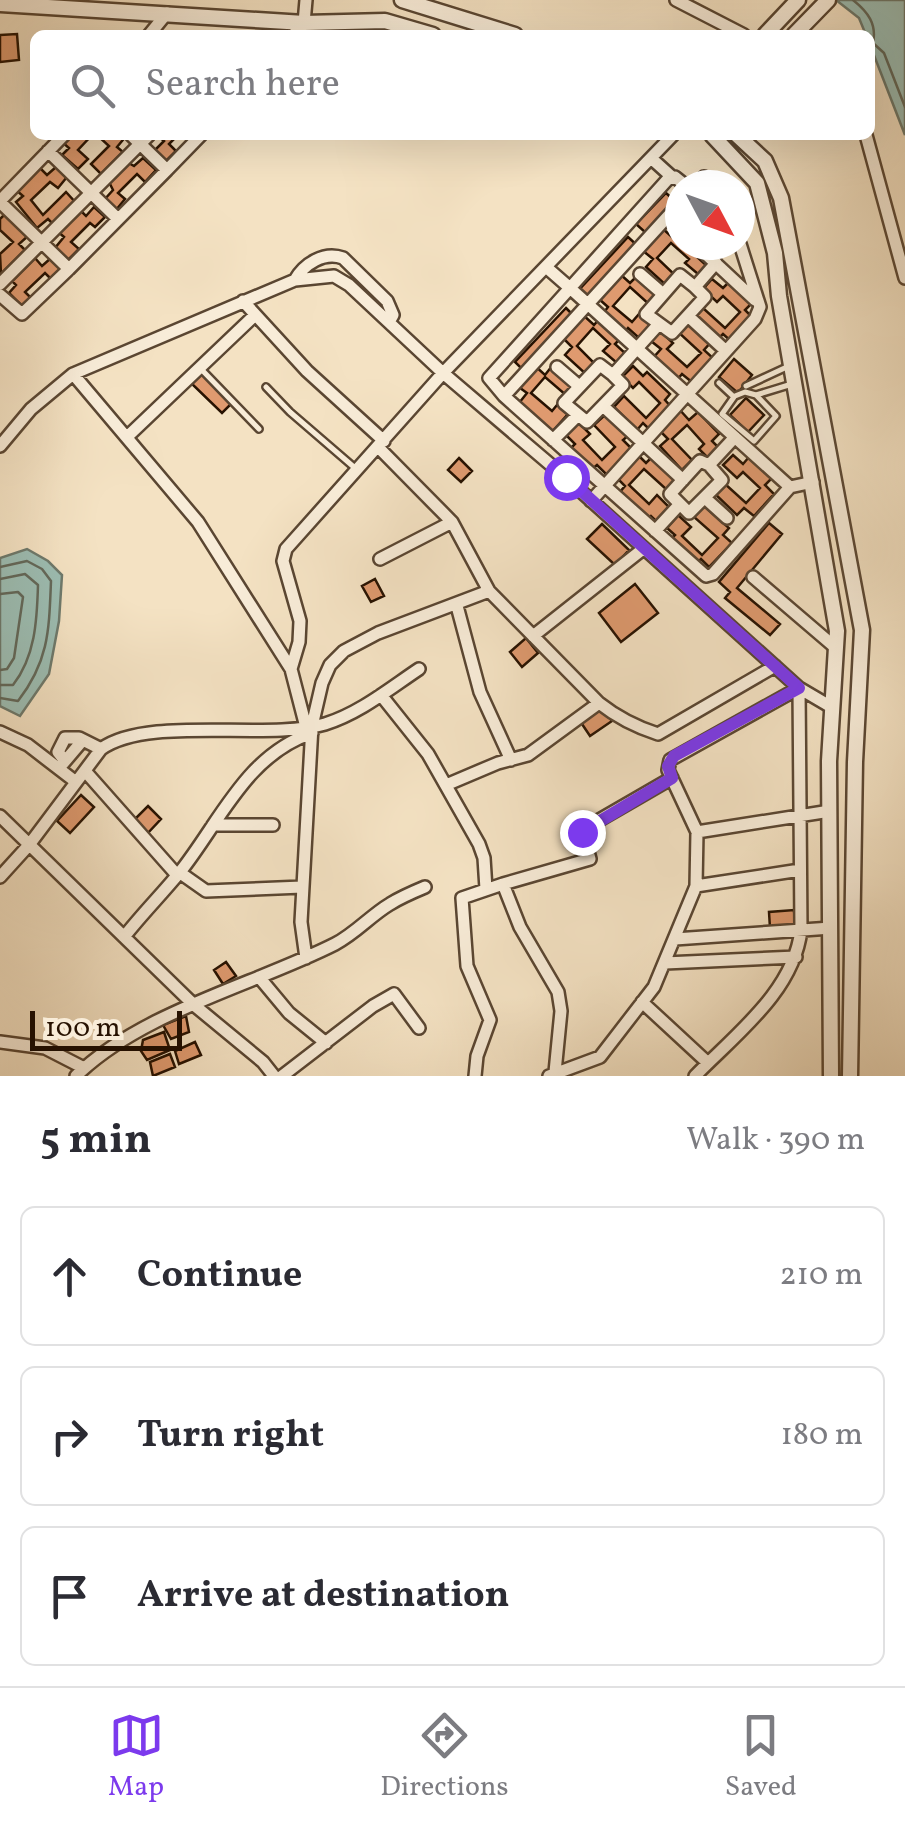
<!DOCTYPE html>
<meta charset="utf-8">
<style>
:root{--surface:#fff;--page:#f2f2f3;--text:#2b2b33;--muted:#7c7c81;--line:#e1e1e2;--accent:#7c3aed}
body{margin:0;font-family:Vollkorn,serif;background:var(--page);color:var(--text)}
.compass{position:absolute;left:665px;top:170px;width:90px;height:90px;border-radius:50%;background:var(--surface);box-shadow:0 10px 40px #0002;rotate:131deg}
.scale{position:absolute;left:30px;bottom:25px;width:152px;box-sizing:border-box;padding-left:10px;border:5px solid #271201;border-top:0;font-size:28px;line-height:35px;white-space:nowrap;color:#271201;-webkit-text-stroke:8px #f8ecd8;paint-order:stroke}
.stop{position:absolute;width:30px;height:30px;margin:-22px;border:8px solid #7c3aed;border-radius:50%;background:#fff}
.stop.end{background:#7c3aed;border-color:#fff;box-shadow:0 2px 10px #0008}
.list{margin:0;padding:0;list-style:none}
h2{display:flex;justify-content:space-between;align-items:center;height:130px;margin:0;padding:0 40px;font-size:42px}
h2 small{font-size:32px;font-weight:400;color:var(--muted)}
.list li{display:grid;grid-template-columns:65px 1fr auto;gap:30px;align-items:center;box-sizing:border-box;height:140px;margin:0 20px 20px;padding:0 20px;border:2px solid var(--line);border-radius:15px}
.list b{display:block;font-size:38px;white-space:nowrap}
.list em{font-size:32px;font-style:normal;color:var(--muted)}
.icon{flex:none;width:55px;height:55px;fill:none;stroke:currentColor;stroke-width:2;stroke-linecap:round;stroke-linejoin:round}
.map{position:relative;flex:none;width:905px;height:1076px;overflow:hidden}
.search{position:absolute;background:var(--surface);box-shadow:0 10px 40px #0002;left:30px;right:30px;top:30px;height:110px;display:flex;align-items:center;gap:25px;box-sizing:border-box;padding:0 35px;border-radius:15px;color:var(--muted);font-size:38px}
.sheet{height:610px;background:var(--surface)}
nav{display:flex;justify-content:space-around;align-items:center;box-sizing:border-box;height:140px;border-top:2px solid var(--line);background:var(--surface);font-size:28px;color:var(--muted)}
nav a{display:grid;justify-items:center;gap:5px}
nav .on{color:var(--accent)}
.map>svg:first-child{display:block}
.water{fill:#9cbeb4;stroke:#6d796c;stroke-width:2.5}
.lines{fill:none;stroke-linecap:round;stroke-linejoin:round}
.shore{stroke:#62685a;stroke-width:2.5}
.building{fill:#df9a6f;stroke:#271201;stroke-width:2.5}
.service-casing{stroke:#5a4632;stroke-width:10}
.minor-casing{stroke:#5a4632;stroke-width:16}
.tertiary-casing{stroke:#5a4632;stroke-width:19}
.service{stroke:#f8ecd8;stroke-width:5}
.minor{stroke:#f8ecd8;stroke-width:11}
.tertiary{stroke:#f8ecd8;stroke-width:14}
.route{stroke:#7c3aed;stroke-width:12}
</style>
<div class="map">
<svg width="905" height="1076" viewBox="0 0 905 1076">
<rect width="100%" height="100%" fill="#f4e2c3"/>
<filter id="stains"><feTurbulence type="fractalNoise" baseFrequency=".002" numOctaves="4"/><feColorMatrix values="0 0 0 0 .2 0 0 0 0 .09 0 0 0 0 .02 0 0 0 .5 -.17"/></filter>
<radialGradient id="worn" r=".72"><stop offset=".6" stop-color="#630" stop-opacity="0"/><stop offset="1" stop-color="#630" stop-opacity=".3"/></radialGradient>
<!-- water -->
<path class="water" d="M836 0H905V135L870 45V35H866L859 18Z
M27 549 48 561 62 575 59 621 49 674 20 716 0 706V558Z"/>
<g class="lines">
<!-- shore -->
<path class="shore" d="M853 0C868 12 877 24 873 43L884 53 905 107
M0 567 27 561 42 569 51 581C49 630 49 661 18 701L0 698
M0 579 25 574 38 585C37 621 35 657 13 685H0
M0 594 18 592 23 597 14 658 7 669 0 670"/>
</g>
<!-- building -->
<path class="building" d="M17 34 19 60 0 62V35Z
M69 135H92L78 150 88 159 78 169 62 155 69 148 62 142Z
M97 135H127L117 147 123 152 101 174 91 164 109 146Z
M157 135H178L169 144 176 151 164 163 153 152 164 141Z
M143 158 156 170 145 182 137 174 118 193 125 199 116 210 104 200 113 190 108 180 127 162 134 166Z
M56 167 67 177 58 188 50 182 31 200 43 215 66 192 76 203 54 225 48 219 37 228 16 202 23 196 16 190 40 168 47 175Z
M666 193 676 202 646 233 636 224Z
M94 207 105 217 95 227 90 223 71 242 79 249 68 260 55 248 64 237 56 230 79 209 86 216Z
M5 214 28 236 19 244 25 250 1 274 0 254 13 242 0 230V219Z
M662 228 672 237 678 231 680 245H694L702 252 697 257 706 265 698 274 685 263 689 259 671 243 657 258 677 277 668 287 646 267 653 259 642 250Z
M628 237 639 247 588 301 577 292Z
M35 258 42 266 51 258 62 269 51 279 45 273 25 292 32 299 23 307 9 293 16 285 12 281Z
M620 274 630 283 636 277 659 297 651 306 630 287 613 306 632 322 639 314 651 324 639 338 628 328 623 334 602 315 608 307 599 299Z
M712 279 723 288 729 282 752 303 745 310 754 319 732 342 723 334 719 338 696 316 703 308 725 328 740 312 723 296 717 302 703 289Z
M566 308 576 318 524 371 515 362Z
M582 314 594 325 600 318 621 338 615 344 626 354 617 363 603 351 610 344 593 328 577 346 597 366 588 376 565 355 572 347 561 336Z
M687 320 711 342 704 350 714 359 693 383 682 374 677 380 653 358 661 349 651 341 660 331 673 343 667 349 687 367 701 353 677 331Z
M734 359 752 375 738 393 719 377Z
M534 365 545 375 552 366 575 386 567 396 545 377 531 393 552 411 557 405 568 414 552 432 519 403 527 393 516 385Z
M633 366 643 376 647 372 670 394 665 400 673 409 651 431 643 423 637 430 614 407 624 396 646 418 660 403 639 382 633 388 622 377Z
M201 373 232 403 222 413 191 383Z
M746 398 764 415 748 432 730 415Z
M679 409 689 420 698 412 719 434 712 441 720 449 709 459 699 449 704 444 687 425 672 439 692 460 682 470 660 446 668 439 658 429Z
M607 413 629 435 623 440 632 449 607 475 597 465 590 471 569 450 575 444 565 434 578 422 590 434 583 440 602 460 615 447 594 425Z
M637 454 646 463 653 456 677 479 667 490 644 469 629 485 649 504 657 495 669 507 656 521 651 516 647 521 619 493 625 486 616 477Z
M733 455 743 464 749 457 772 478 765 485 774 494 754 516 744 508 737 515 714 493 724 483 746 503 760 488 743 472 737 478 723 465Z
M459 458 472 471 461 482 448 470Z
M704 506 729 528 723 535 732 543 709 567 701 559 695 565 669 541 675 535 667 528 678 515 691 527 682 536 702 555 718 538 694 517Z
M769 523 782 534 737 588 780 624 770 635 725 598 730 592 719 582Z
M602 524 629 550 615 565 587 539Z
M375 579 384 596 371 602 362 586Z
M635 584 658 613 621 642 599 613Z
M526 638 538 653 522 667 510 652Z
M602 706 612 721 590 736 580 721Z
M81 795 94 807 70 833 57 821Z
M148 806 161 819 146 835 132 822Z
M794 910 795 926 770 928 769 912Z
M226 962 236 976 223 984 214 970Z
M186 1016 189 1032 171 1039 163 1025Z
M164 1032 170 1050 147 1060 141 1051 143 1040Z
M195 1042 201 1055 179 1064 175 1051Z
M170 1054 175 1067 153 1076 150 1062Z"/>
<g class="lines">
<defs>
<path id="service" d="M202 370 259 429
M719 383 734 397 722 414 754 441 776 416 756 395 792 384
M746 386 789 366
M266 387 290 412 355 468
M735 396 745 392 756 395"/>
<path id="minor" d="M676 0 744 35
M149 35 167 13
M293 35 304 23 306 0
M131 135 167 170 201 135
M866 135 905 278
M48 151 118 219
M651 158 672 177
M696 185 704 177
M0 201 64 135
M0 202 69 269 167 170
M679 229 680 230
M696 245 755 300
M546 267 570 288 668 179 675 177 685 185
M640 274 663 294
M295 280C304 264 324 251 343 258L387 301 393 315 389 322
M0 284 149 135
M695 287 680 275 646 314 672 333 705 297 695 287 716 263
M0 295 22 314 69 269
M243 301 307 371 384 441
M688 316 726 351
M557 367 579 386
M73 374 198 522 291 669
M613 375 600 365 564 403 587 422 623 385 613 375 658 325
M504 396 680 203
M603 406 683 480
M127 437 255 315
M553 440 578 415
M0 446 31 409 73 374 295 280 334 276 349 285 443 373 565 477 799 688 801 930C794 991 736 1034 695 1076
M709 465 700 461 670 494 689 513 722 480 709 465 735 437
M790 487 570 288 489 378 504 396 706 576 713 574 790 487 813 482
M705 498 727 518
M591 501 755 319 760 307 740 244
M655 531 679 505
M380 559 452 522
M753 577 836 648
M457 606 480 692 511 760
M533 636 643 549
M381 695 428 754 479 844 484 858 486 889
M599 703C618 718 636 727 658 734L775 666
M306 727 291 669 299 642 300 621 283 561 286 549 443 373 673 135
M0 732 28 745 76 782
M65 761 58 752 65 738H79L101 749
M60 767 83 740
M85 771 177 875
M446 785 498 763 528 755 599 703 489 591
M0 816 194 1005 263 1062 274 1076
M213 825H273
M697 832 830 811
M179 872 206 891 302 887
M0 877 29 845 101 749C148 715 267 741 325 724 360 713 389 689 419 669
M503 884 590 859 582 830 672 778
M696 886 800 870
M124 937C142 914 162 894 180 872 220 822 246 755 312 733
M675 939 831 928
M306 958 301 922 312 726 322 683 330 665 344 651 378 633 489 591 452 522 378 447
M665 963 796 957
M259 977 289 1013 326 1043
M642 1002 708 1063
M0 1042 45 1048 84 1068
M76 1076C141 1012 254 985 335 944 356 933 370 916 390 904 401 897 413 892 425 887
M282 1076 373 1006 394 994 419 1028
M475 1076 477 1056 490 1020 467 966 462 898 503 884 520 927 558 992 561 1011 555 1072
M549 1076 600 1057 654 987 696 886 697 832 668 770 670 760 799 688 833 708"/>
<path id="tertiary" d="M402 0 515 35
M0 4 304 23 385 21 433 35
M765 35 798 0
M794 35 828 0
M712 135 757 183 775 253 779 296 837 631 829 761 831 1076
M737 135 765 161 781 198 862 630 855 762 850 1076"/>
</defs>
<!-- service casing -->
<use href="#service" class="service-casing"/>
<!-- minor casing -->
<use href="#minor" class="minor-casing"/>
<!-- tertiary casing -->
<use href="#tertiary" class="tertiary-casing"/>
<!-- service -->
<use href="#service" class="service"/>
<!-- minor -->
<use href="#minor" class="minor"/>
<!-- tertiary -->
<use href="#tertiary" class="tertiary"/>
</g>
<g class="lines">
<!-- route -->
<path class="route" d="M566 477 799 688 674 756 668 766 672 778 582 832"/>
</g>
<rect width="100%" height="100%" filter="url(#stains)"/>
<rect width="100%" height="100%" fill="url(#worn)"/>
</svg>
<svg class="compass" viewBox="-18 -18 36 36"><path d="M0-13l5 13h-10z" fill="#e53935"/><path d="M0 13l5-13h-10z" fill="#7c7c81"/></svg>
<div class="scale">100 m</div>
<div class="stop" style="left:566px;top:477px"></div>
<div class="stop end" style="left:582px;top:832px"></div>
<div class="search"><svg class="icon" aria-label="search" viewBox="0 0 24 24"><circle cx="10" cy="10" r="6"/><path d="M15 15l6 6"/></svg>Search here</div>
</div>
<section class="sheet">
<h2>5 min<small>Walk · 390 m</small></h2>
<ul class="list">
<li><svg class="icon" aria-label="ahead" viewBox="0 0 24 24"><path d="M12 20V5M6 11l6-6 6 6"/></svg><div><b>Continue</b></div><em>210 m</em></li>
<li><svg class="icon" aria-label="right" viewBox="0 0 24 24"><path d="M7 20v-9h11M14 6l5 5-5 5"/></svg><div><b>Turn right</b></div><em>180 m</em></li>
<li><svg class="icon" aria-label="arrive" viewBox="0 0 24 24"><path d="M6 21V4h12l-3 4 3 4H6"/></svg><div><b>Arrive at destination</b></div></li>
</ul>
</section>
<nav>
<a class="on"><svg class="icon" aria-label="map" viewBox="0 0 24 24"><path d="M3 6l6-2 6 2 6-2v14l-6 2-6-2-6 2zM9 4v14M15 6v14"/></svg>Map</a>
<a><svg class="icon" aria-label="directions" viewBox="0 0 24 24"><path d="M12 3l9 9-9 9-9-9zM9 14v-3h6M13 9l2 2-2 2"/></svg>Directions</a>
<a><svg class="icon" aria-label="saved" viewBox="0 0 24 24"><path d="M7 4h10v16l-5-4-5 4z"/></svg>Saved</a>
</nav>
